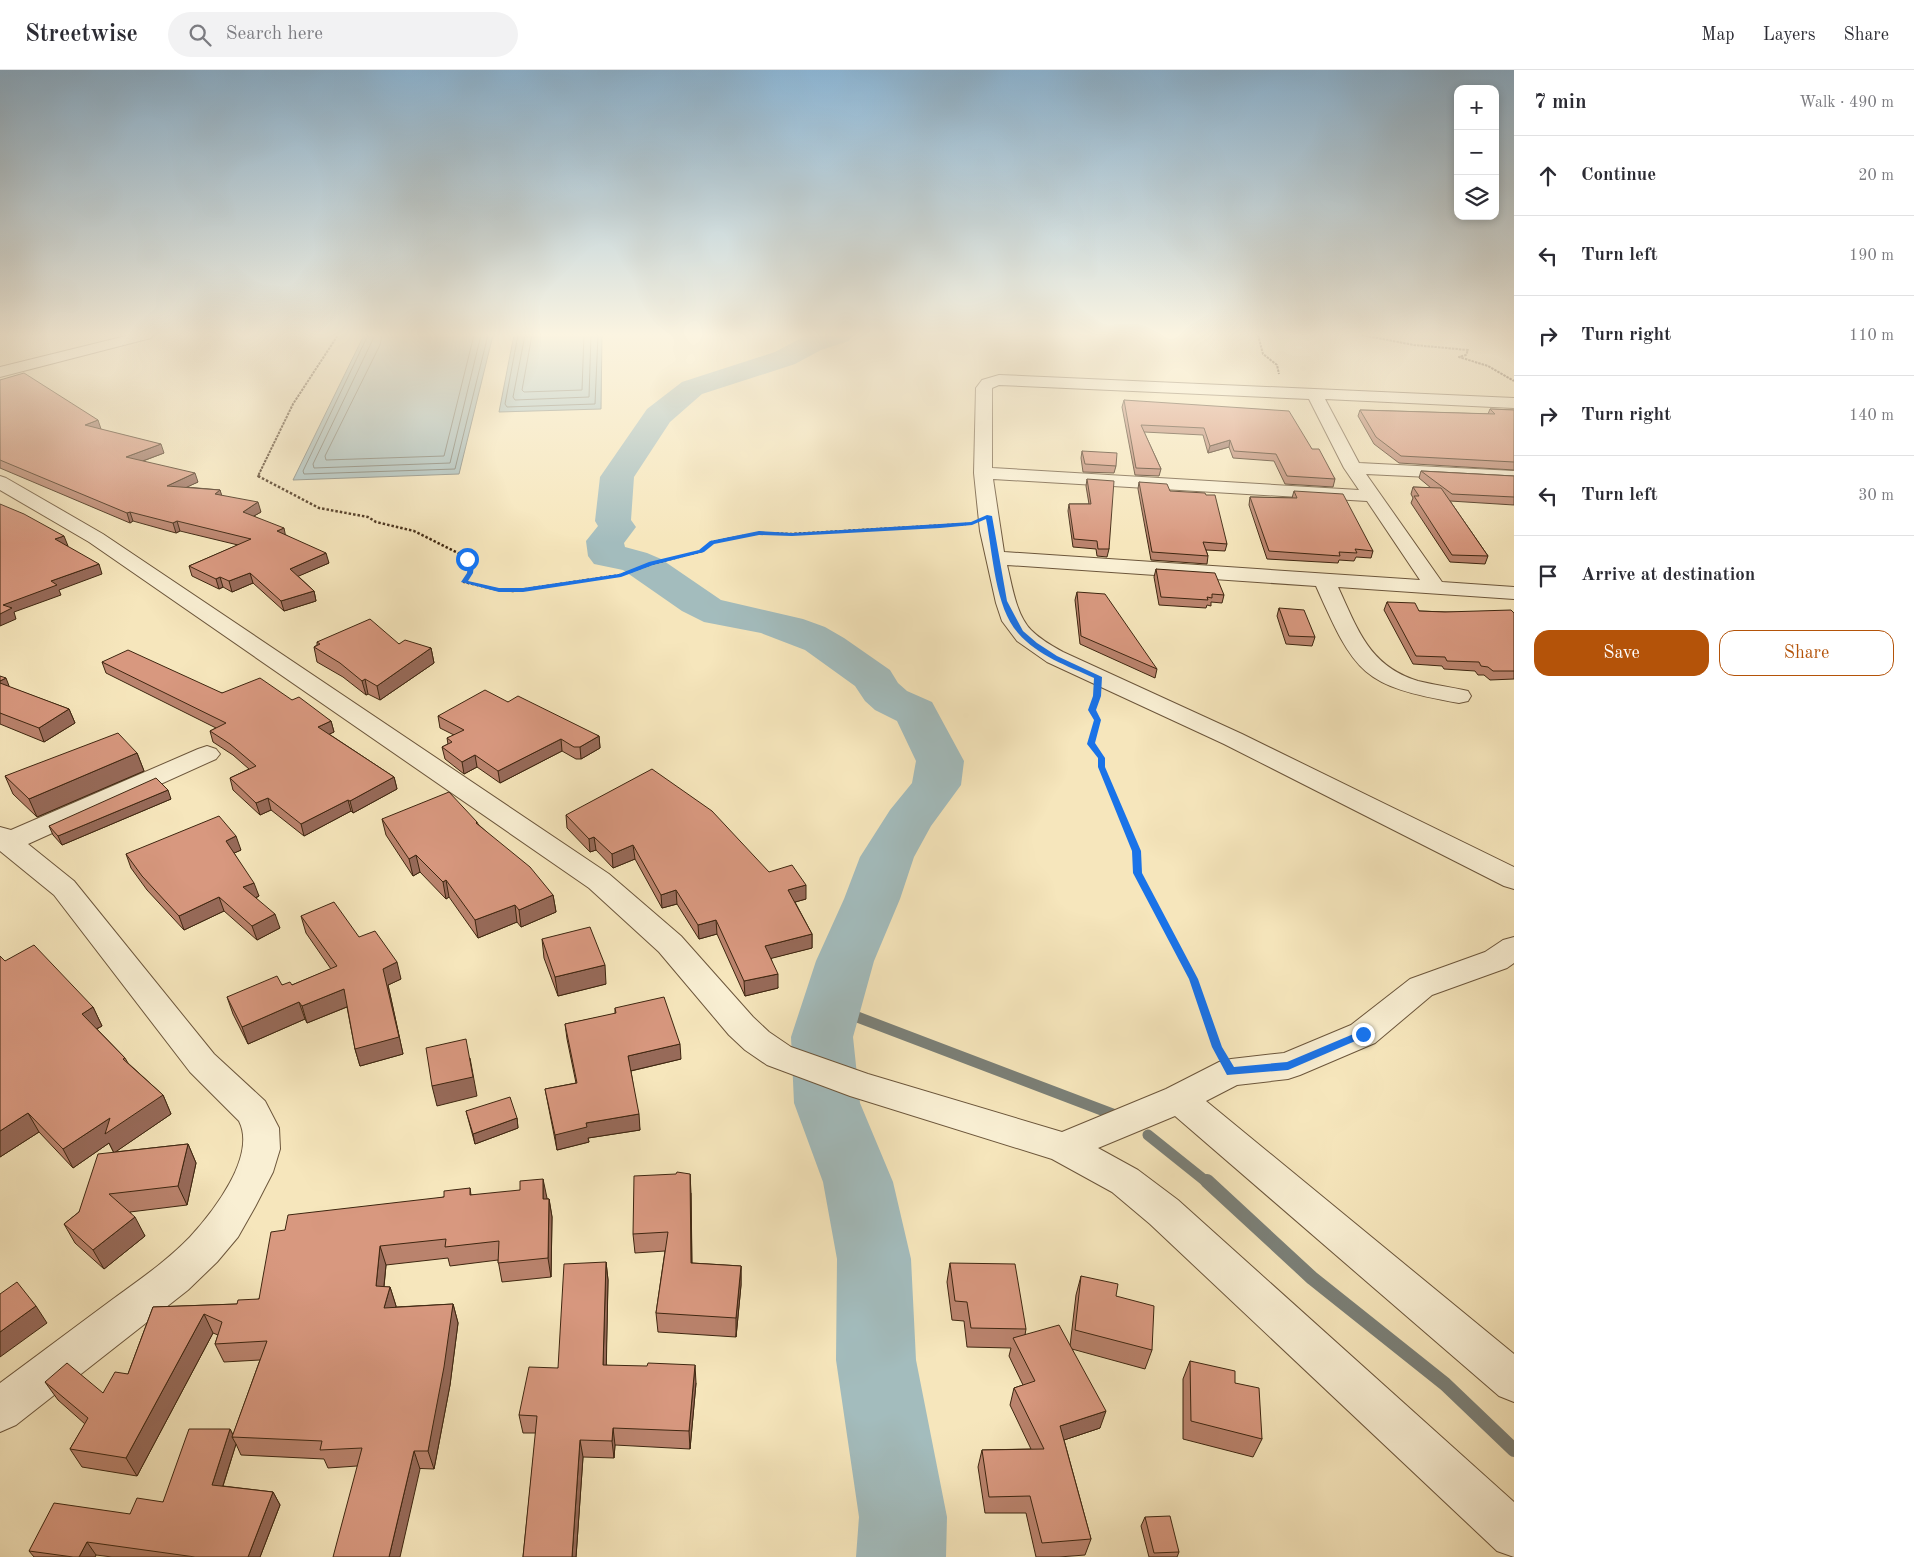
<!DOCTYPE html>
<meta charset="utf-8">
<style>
:root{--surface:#fff;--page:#f2f2f3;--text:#2b2b33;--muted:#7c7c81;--line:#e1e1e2;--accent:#b45309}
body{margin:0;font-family:"Old Standard TT",serif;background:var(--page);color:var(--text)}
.controls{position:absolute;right:15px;top:15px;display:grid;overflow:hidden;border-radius:10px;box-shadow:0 2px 8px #0003}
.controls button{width:45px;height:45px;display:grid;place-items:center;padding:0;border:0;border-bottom:1px solid var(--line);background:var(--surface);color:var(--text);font:25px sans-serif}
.stop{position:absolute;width:15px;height:15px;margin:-11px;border:4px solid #1a73e8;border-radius:50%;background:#fff}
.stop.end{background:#1a73e8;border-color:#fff;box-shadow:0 1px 5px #0008}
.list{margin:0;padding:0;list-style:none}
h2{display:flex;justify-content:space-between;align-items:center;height:65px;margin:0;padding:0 20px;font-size:21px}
h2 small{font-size:16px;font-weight:400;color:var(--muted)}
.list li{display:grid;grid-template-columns:32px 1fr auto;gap:15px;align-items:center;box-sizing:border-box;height:80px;padding:0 20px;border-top:1px solid var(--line)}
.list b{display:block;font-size:19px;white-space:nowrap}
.list em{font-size:16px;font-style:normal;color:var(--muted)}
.actions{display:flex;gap:10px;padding:15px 20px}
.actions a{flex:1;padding:11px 0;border:1px solid var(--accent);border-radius:15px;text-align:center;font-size:18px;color:var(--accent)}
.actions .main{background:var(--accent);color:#fff}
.icon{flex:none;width:28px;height:28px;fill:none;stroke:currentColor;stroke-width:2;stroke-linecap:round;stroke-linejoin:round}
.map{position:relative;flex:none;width:1514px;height:1487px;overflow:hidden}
header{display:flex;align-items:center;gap:30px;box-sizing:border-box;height:70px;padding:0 25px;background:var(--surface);border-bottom:1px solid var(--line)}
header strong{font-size:24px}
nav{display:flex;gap:28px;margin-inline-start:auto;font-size:18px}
.search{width:350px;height:45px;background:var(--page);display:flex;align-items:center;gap:12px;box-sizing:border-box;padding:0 18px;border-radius:28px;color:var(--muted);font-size:19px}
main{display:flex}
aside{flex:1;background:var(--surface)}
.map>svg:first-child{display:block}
.water{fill:#a3bcbd;stroke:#7b8078}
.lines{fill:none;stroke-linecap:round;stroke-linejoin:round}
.shore{stroke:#707166;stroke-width:1}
.stream-far1{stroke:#7b8078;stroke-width:11}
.stream{stroke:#7b8078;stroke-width:14}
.river{fill:#a3bcbd;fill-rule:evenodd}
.minor-casing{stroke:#6c563b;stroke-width:2}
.path-far3{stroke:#3e2610;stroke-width:2;stroke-dasharray:2.5 1;stroke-linecap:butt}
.path-far2{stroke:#3e2610;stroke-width:2.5;stroke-dasharray:2.5 2;stroke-linecap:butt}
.path-far1{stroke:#3e2610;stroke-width:3;stroke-dasharray:4 2.5;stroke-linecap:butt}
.path{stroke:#3e2610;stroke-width:4;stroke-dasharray:4.5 3;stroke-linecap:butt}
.minor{fill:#f9efd3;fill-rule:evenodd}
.wall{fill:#ba836d;stroke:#3e2610}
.shaded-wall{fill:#976a59;stroke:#3e2610}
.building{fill:#d8987f;stroke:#3e2610}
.route{fill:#1a73e8}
</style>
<header>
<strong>Streetwise</strong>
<div class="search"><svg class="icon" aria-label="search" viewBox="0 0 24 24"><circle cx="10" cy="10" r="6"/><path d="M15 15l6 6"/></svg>Search here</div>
<nav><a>Map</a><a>Layers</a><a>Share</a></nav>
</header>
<main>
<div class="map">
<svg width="1514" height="1487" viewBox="0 0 1514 1487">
<rect width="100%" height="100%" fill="#f6e6bc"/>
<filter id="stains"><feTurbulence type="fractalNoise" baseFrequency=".004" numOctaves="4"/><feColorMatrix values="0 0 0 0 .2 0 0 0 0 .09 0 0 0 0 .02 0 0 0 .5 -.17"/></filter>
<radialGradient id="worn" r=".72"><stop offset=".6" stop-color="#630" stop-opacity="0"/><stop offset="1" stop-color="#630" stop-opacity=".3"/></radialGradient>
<!-- water -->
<path class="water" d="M364 265H493L459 404 293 410Z
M514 265H602L601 339 499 342Z"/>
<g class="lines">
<!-- shore -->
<path class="shore" d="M368 265 303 401 304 404 455 399 488 265
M375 265 313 394 314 398 450 393 481 265
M382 265 380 275 325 386 326 390 444 386 474 265
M518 265 505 334 507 337 595 334 598 265
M525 265 513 327 515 330 589 327 591 265
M532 265 522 320 524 322 582 320 584 265"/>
<!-- stream-far1 -->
<path class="stream-far1" d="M831 937 1115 1045
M1148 1065 1208 1113"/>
<!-- stream -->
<path class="stream" d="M1207 1111 1312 1208 1445 1314 1514 1380"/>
<!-- river -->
<path class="river" d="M813 265H853L849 271 821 280 795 294 702 324 670 352 634 407 631 450 636 457 624 473 625 477 647 483 661 489 721 530 803 549 825 557 844 568 890 600 898 613 907 621 932 632 964 691 961 715 931 756 914 787 900 829 874 891 853 967 860 1033 893 1112 911 1189 916 1290 947 1447 946 1487H856L859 1447 836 1290 837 1189 823 1112 794 1033 791 967 816 891 844 829 860 787 890 740 912 713 916 691 897 651 875 640 865 631 855 616 805 580 761 563 704 552 682 541 623 500 594 494 588 486 586 471 598 456 595 451 600 407 647 339 682 312 775 282 801 268Z"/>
<defs>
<path id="minor" d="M130 265H153L151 268 0 307V297Z
M999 305 1514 328V338L1325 329 1359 393 1514 401V411L1366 404 1442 512 1514 517V529L1338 517C1358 560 1369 596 1418 611 1434 615 1451 617 1468 621L1471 626 1468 631 1459 633C1362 616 1355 604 1316 516L1007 495C1012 515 1016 545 1031 560 1040 569 1052 576 1063 582L1242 664 1514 797V819L1504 816 1224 674 1047 592 1017 571 1002 551 996 533 980 461 974 403 976 318 982 310ZM999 315 1309 329 1344 398 1359 420 992 398V318ZM993 409 1367 431 1420 510 1004 482Z
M0 406 6 408 103 464 609 804 681 866 753 947 769 962 791 977 868 1004 1062 1062 1166 1019 1219 992 1231 989 1284 983 1351 955 1410 909 1485 882 1503 870 1514 867V893L1507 898 1432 925 1375 973 1300 1005 1288 1009 1237 1015 1206 1031 1514 1284V1332L1499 1326 1175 1046 1098 1078 1138 1100 1178 1130 1514 1432V1487L1497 1481 1150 1154 1112 1122 1052 1089 850 1026 767 995 745 980 729 965 659 882 589 818 89 472 0 420Z
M207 676 216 679 220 684 216 689 28 774 74 811 214 984 265 1031 279 1058 280 1079 273 1102 255 1137 238 1167 217 1192 188 1220 16 1355 0 1362V1313C38 1285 75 1257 113 1229 139 1210 167 1191 190 1167 213 1142 257 1086 239 1051L190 1002 54 825 0 781V757L11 760 198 679Z"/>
</defs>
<!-- minor casing -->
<use href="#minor" class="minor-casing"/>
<!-- path-far3 -->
<path class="path-far3" d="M1258 265 1263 284 1277 295 1279 304
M1362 265 1414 275 1468 280 1466 285 1459 287 1488 296 1514 311
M260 407 258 406 293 334 338 265"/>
<!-- path-far2 -->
<path class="path-far2" d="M258 406 319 438 368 447 376 452 414 461 464 486 471 494 470 503 464 512 499 520 513 521 621 505 651 494 702 481 712 472 759 463 792 464 966 454"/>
<!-- path-far1 -->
<path class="path-far1" d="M1096 629 1092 640 1097 650 1091 673 1102 688V697L1136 781 1138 803 1146 819"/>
<!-- path -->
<path class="path" d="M1145 817 1193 909 1217 977"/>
<!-- minor -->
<use href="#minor" class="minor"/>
</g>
<!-- wall -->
<path class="wall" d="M0 310 101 359H100L164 383 143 391 198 412 186 417 220 420 221 425 261 442 254 446 286 465 329 493 298 506 314 521 316 531 284 541 253 513 232 522 223 517 219 519 192 506 189 496 238 475 180 461 176 463 133 451 130 453 0 398Z
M1124 330 1312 379 1335 409 1333 417 1285 414 1274 391 1233 388 1229 377 1208 383 1203 365 1144 362 1161 399 1159 406 1135 405 1122 337Z
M1490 339 1514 340V400L1399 393 1374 374 1358 346 1360 340 1488 344Z
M1082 381 1116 396 1114 403 1083 402 1081 388Z
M1421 401 1514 406V435L1450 431 1488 486 1485 494 1450 492 1411 433 1413 428 1411 424 1413 417 1431 418 1419 408Z
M1087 409 1109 479 1107 487 1097 486 1096 479 1073 477 1068 441 1069 434H1089L1086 416Z
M1139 412 1170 421 1227 474 1225 481 1206 480 1208 486 1207 494 1151 490 1138 419Z
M1294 421 1373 481 1371 488 1356 487 1354 491 1339 490 1338 493 1267 489 1249 435 1250 427 1292 428Z
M1156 499 1224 525 1222 533 1211 532V536L1207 535 1206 538 1159 535 1154 507Z
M1077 522 1157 599 1155 608 1080 574 1075 530Z
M1387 532 1419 541 1445 542 1514 543V609L1490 610 1484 605H1478L1475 601 1444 599 1442 596 1413 594 1384 540Z
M1279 538 1315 567 1312 576 1286 574 1277 546Z
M317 572 399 574 431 578 434 593 380 630 368 624 366 625 343 607 317 592 314 577 317 575Z
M102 592 222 623 292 630 331 651 334 662 329 664 394 707 397 719 353 743 351 741 304 766 271 740 260 745 233 720 230 708 249 699 233 685 213 672 210 661 216 658 106 603Z
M0 606 9 617 69 639 75 653 44 672 0 654Z
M508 632 599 666 600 678 581 689H576L562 681 500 713 477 697 464 704 445 689 442 677 448 674 447 668 454 665 440 658 438 646Z
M137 683 144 701 37 747 13 724 5 706Z
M171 729 62 775 53 765 49 756Z
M566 745 769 802 806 829 795 832 812 864V878L771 888 778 918 745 926 717 864 699 869 677 834 662 838 635 789 613 798 596 780 590 782 567 758Z
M382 749 477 752 478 754 553 825 556 842 521 857 517 852 478 868 449 827 446 829 420 802 413 806 386 765Z
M241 780 234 783 259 826 256 828 280 858 257 870 224 841 184 860 147 820 131 798 126 784Z
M301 846 359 867 401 909 388 915 403 984 360 996 355 979 347 937 307 953 305 949 248 974 233 944 227 927 282 915H292L331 899 306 863Z
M542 869 606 914 558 926 544 888Z
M0 886 5 891 93 937 102 956 97 959 125 988 128 993 163 1025 171 1044 115 1082 188 1074 196 1093 187 1135 130 1142 145 1166 104 1199 75 1173 64 1154 79 1142 114 1083 109 1073 73 1098 39 1062 0 1087Z
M615 938 681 989 631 1001 640 1060 588 1068 589 1072 557 1080 545 1019 576 1013 567 969 565 954 615 944Z
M466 1041 517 1048 518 1058 475 1074Z
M470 1118 471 1125 549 1129 552 1147 551 1207 502 1212 498 1190 450 1196 448 1188 386 1195 384 1217H390L396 1236V1237L453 1234 458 1253 450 1315 434 1399 357 1396 328 1398 324 1389 241 1385 236 1374 223 1416 273 1422 280 1435 260 1487H112L96 1485 95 1487H34L29 1481 163 1432 230 1359 233 1365 260 1290 224 1292 215 1274 218 1265 213 1263 137 1406 82 1397 70 1379 85 1354 58 1330 45 1312 103 1323 128 1304 153 1237 237 1234 259 1229 285 1160 444 1127Z
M691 1123 692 1193 741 1196V1215L736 1267 658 1262 656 1243 665 1181 635 1183 633 1164Z
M606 1192 608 1210 606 1295 696 1313 690 1379 615 1375 614 1388 583 1387 576 1487H523L536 1363H523L519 1345 558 1298Z
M950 1193 1026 1259 1025 1265 1070 1276 1076 1225 1081 1206 1116 1226 1152 1280 1145 1299 1072 1279 1100 1358 1064 1370 1091 1469 1085 1485 1059 1487H1036L1026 1443H985L978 1397 982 1380 1031 1379 1010 1335 1014 1318 1023 1315 1009 1286 1011 1278 967 1277 964 1251 952 1250 947 1212Z
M1190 1291 1235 1313 1262 1369 1253 1387 1183 1369V1309Z
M1145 1447 1179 1482 1177 1487H1149L1141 1456Z"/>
<!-- shaded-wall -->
<path class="shaded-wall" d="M98 350 101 359 88 364 85 355Z
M1230 370 1229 377 1208 383 1210 376Z
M161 374 164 383 129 396 126 387Z
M195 403 198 412 170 425 167 416Z
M220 420 223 429 215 424Z
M258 432 261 442 245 451 243 442Z
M130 442 133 451 130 453 127 443Z
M177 451 180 461 176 463 173 453Z
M284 458 286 468 277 461Z
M64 466 68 476 58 479 55 469Z
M326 483 329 493 292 509 290 499Z
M99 494 102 504 59 520 61 525 14 542 16 549 0 556V544L3 535 51 511Z
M250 503 253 513 232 522 229 511Z
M220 507 223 517 219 519 216 509Z
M314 521 316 531 284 541 281 531Z
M431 578 434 593 380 630 377 616Z
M6 608 11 621 0 618V611Z
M365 609 368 624 366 625 362 611Z
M69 639 75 653 44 672 39 658Z
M331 651 334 662 321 668 318 657Z
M599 666 600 678 581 689 580 677Z
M561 669 562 681 500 713 498 701Z
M137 683 144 701 37 747 29 729Z
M475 685 477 697 464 704 462 692Z
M394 707 397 719 353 743 350 731Z
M168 720 171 729 62 775 58 766Z
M268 728 271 740 260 745 256 733Z
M348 730 351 741 304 766 301 754Z
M236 766 241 780 230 785 226 771Z
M594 767 596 780 590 782 589 769Z
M633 775 635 789 613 798 612 784Z
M416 785 420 802 413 806 409 789Z
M446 810 449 827 446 829 443 812Z
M254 813 259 826 248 831 243 817Z
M806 815V829L788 834V820Z
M676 820 677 834 662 838 661 825Z
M553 825 556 842 521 857 519 840Z
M219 827 224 841 184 860 179 846Z
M515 835 517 852 478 868 475 850Z
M275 844 280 858 257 870 252 856Z
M716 850 717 864 699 869 698 855Z
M812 864V878L765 890V876Z
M397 892 401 909 388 915 403 984 360 996 355 979 383 899Z
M605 895 606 914 558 926 555 907Z
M778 904V918L745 926 744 911Z
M344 919 349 936 307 953 302 936Z
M299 932 305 949 248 974 242 957Z
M93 937 102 956 90 962 82 944Z
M680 974 681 989 630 1001 628 986Z
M470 988 477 1026 437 1036 432 1016Z
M163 1025 171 1044 114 1083 109 1073 73 1098 63 1079 110 1048Z
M28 1043 39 1062 0 1087V1061Z
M639 1044 640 1060 588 1068 589 1072 557 1080 555 1065 586 1053Z
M517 1048 518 1058 475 1074 473 1064Z
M188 1074 196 1093 187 1135 178 1116Z
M690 1104 691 1123 692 1212 691 1193Z
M543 1109 547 1128V1148L543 1129Z
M549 1129 552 1147 551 1207 548 1188Z
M135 1147 145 1166 104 1199 93 1180Z
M380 1176 386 1195 382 1235 376 1216Z
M606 1192 608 1210 606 1312 603 1295Z
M741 1196V1215L736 1267V1248Z
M390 1217 396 1236 390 1256 384 1238Z
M453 1234 458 1253 450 1315 434 1399 428 1381Z
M36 1236 47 1253 0 1287V1262Z
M204 1244 213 1263 137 1406 126 1388Z
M695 1295 696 1313 690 1379 689 1361Z
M1106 1341 1100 1358 1055 1373 1060 1356Z
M613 1358 615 1375 614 1388 612 1371Z
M230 1359 234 1367H232L236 1374 219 1428 212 1415Z
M580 1370 583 1387 576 1487H572Z
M414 1381 420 1399 400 1487H389Z
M273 1422 280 1435 260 1487H248Z
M87 1472 96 1485 95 1487H79Z"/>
<!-- building -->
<path class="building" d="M24 303 98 350 85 355 161 374 126 387 195 403 167 416 220 420 215 424 258 432 243 442 284 458 277 461 326 483 290 499 314 521 281 531 250 503 229 511 220 507 216 509 189 496 251 469 177 451 173 453 130 442 127 443 0 390V310Z
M1124 330 1289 341 1312 379H1319L1335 409 1287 406 1276 384 1234 381 1230 370 1210 376 1204 358 1141 355 1161 399 1136 398Z
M1490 339 1514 340V392L1401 386 1376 367 1360 340 1495 344Z
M1082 381 1117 383 1116 396 1085 394Z
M1421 401 1514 406V427L1452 424Z
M1087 409 1114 411 1109 479H1098L1097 471 1074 469 1069 434H1091Z
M1139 412 1167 414 1170 421 1205 423 1206 425H1215L1227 474 1203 472 1208 486 1152 482Z
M1413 417 1441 418 1488 486 1452 485 1414 426H1419Z
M1294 421 1343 424 1373 481 1355 479 1357 483 1339 482 1340 486 1269 481 1250 427 1297 428Z
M0 434 24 444 64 466 55 469 99 494 51 511 57 515 3 535 12 538 0 544Z
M1156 499 1215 503 1224 525 1212 524V528L1207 527 1208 530 1161 527Z
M1077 522 1105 524 1157 599 1081 566Z
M1387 532 1415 533 1419 541 1445 542 1511 540 1514 543V601H1493L1488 597 1481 596 1479 592 1447 591 1445 587 1416 586Z
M1279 538 1304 540 1315 567 1289 566Z
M370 549 399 574 405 570 431 578 377 616 365 609 362 611 340 593 314 577 320 574 317 572Z
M128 580 222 623 260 608 292 630 299 627 331 651 318 657 394 707 350 731 348 730 301 754 268 728 256 733 230 708 256 696 230 674 210 661 226 653 102 592Z
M0 606 6 608 0 611Z
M0 613 69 639 39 658 0 643Z
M485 620 508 632 518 626 599 666 580 677H574L561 669 498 701 475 685 462 692 442 677 452 672 447 668 464 660 438 646Z
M118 663 137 683 29 729 5 706Z
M652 699 712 741 769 802 792 795 806 815 788 820 812 864 765 876 778 904 744 911 716 850 698 855 676 820 661 825 633 775 612 784 594 767 589 769 566 745Z
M156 708 168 720 58 766 49 756Z
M449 722 477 752 476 753 530 797 553 825 519 840 515 835 475 850 446 810 443 812 416 785 409 789 382 749Z
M219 746 236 766 226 771 254 813 243 817 275 844 252 856 219 827 179 846 142 806 126 784Z
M334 832 359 867 375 861 397 892 383 899 399 967 355 979 344 919 302 936 299 932 242 957 227 927 277 906 282 915 290 912 292 915 337 896 301 846Z
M590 857 605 895 555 907 542 869Z
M34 875 93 937 82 944 125 988 123 989 163 1025 105 1064 110 1048 63 1079 28 1043 0 1061V886L5 891Z
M664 927 680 974 628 986 639 1044 586 1053 587 1057 555 1065 545 1019 577 1013 565 954 616 943 615 938Z
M466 969 473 1007 432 1016 426 978Z
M510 1027 517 1048 473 1064 466 1041Z
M188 1074 178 1116 109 1124 135 1147 93 1180 64 1154 79 1142 98 1084Z
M677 1102 690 1104 691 1193 741 1196 736 1248 656 1243 668 1162 633 1164 634 1106 676 1104Z
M543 1109V1129H549L548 1188 498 1193 499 1171 445 1177 446 1169 380 1176 376 1216 390 1217 384 1238 453 1234 444 1297 428 1381H414L389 1487H333L362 1378 320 1380 322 1371 232 1367 267 1271 215 1274 222 1252 204 1244 126 1388 70 1379 88 1348 45 1312 67 1293 103 1323 115 1302 128 1304 153 1237 237 1234 238 1230 259 1229 271 1162 285 1160 288 1145 444 1127V1121L470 1118V1125L520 1120V1111Z
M606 1192 603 1295 647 1296 648 1293 695 1295 689 1361 613 1358 612 1371 580 1370 572 1487H523L537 1346 519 1345 529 1297 558 1298 564 1194Z
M950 1193 1015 1194 1026 1259 971 1258 967 1232 955 1231Z
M1081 1206 1118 1214 1116 1226 1154 1236 1152 1280 1075 1260Z
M17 1212 36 1236 0 1262V1224Z
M1059 1255 1106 1341 1060 1356 1091 1469 1042 1473 1030 1426 989 1427 982 1380 1044 1379 1014 1318 1035 1311 1013 1268Z
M1190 1291 1235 1301V1313L1259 1318 1262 1369 1191 1351Z
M189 1359H230L212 1415 273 1422 248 1487H195L87 1472 79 1487H73L29 1481 54 1433 130 1444 137 1428 163 1432Z
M1170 1446 1179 1482 1154 1483 1145 1447Z"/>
<!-- sky -->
<linearGradient id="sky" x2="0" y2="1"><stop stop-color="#8cb7d7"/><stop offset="0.56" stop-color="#fbf4e1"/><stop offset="1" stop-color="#fbf4e1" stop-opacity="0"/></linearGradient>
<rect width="1514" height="473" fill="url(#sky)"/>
<!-- route -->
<path class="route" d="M987 445 992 446 1007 531 1023 561 1037 573 1057 586 1102 607 1101 626 1096 640 1101 650 1095 673 1105 688V697L1141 781 1142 803 1198 909 1222 977 1234 997 1287 992 1363 960 1368 964 1367 966 1288 1000 1227 1005 1212 977 1189 909 1133 803 1132 781 1098 697V688L1087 674 1094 650 1088 640 1093 626 1094 608C1068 596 1038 586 1018 563 995 537 993 484 986 449L972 455 940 458 792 466 759 465 714 474 704 482 653 495 621 507 523 522H499L461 512 467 503 468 494 464 489 467 487 474 494 473 503 468 511 499 518H523L619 504 649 492 699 480 710 471 759 461 792 463 940 454 971 452Z"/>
<rect width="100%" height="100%" filter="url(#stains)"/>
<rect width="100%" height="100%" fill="url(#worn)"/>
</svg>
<div class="controls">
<button>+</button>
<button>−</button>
<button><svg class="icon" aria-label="layers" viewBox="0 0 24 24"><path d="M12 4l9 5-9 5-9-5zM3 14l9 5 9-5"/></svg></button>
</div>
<div class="stop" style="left:467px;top:489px"></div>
<div class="stop end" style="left:1363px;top:964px"></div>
</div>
<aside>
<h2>7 min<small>Walk · 490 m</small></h2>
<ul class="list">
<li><svg class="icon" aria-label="ahead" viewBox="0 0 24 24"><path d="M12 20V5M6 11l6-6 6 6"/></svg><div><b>Continue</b></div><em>20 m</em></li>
<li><svg class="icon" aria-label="left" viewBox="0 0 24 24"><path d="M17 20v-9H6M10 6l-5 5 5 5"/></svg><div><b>Turn left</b></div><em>190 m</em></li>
<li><svg class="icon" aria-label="right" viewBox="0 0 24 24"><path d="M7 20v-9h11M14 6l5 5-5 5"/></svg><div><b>Turn right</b></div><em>110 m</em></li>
<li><svg class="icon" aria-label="right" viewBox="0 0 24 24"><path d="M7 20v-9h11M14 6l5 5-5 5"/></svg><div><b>Turn right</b></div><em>140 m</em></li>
<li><svg class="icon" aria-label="left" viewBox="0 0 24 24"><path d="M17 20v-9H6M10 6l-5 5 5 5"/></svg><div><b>Turn left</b></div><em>30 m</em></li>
<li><svg class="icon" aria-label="arrive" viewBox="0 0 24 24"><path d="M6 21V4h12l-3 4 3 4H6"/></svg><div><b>Arrive at destination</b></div></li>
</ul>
<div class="actions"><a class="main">Save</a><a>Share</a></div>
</aside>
</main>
